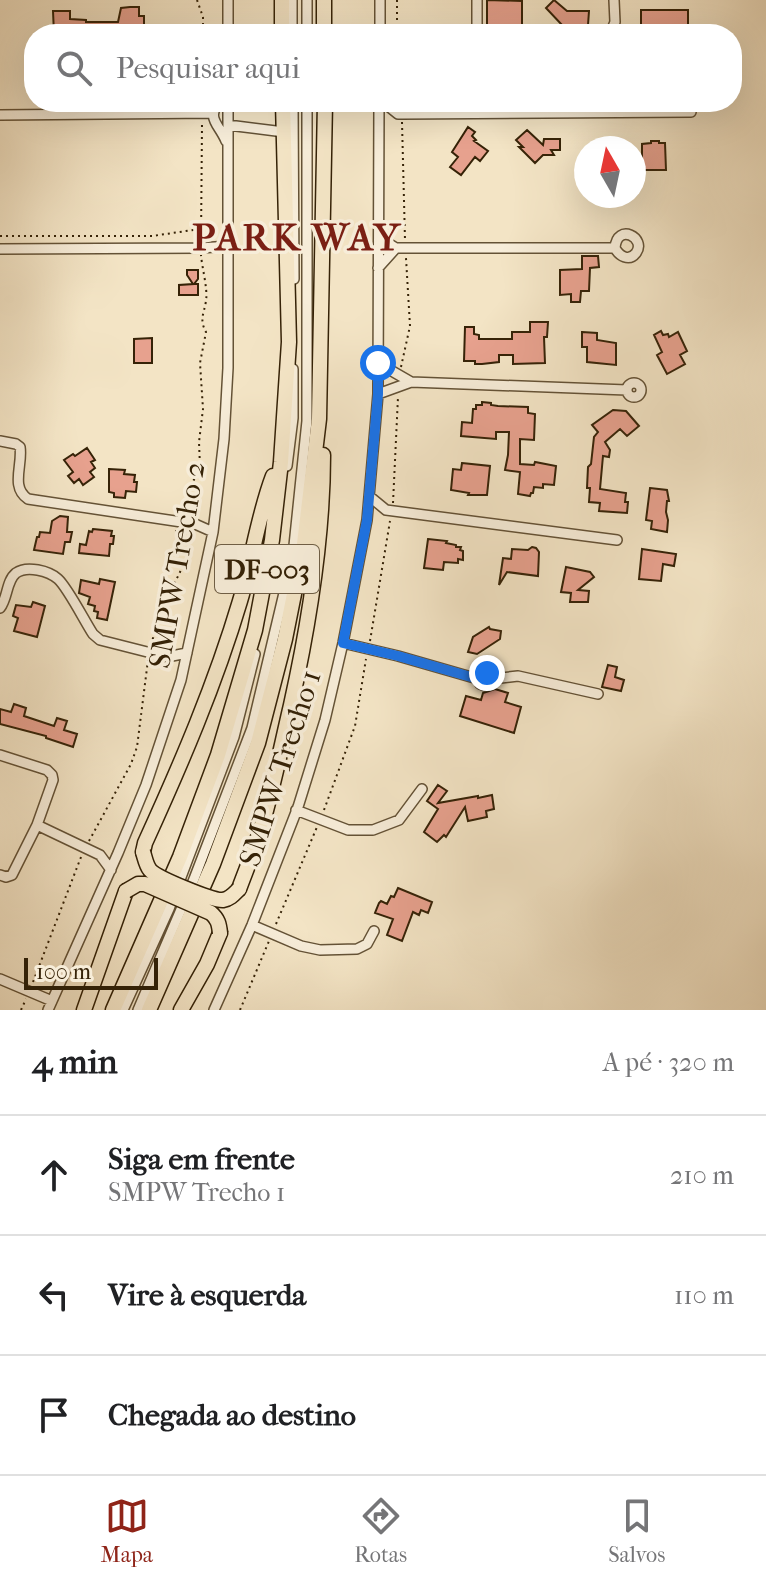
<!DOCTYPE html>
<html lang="pt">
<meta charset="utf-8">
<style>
:root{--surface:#fff;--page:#f6f6f6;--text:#202124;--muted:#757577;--line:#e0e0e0;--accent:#8f2418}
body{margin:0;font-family:"IM FELL French Canon",serif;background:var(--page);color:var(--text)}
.compass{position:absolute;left:574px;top:136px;width:72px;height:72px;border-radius:50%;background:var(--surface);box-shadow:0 8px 32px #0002;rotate:351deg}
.scale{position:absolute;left:24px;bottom:20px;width:134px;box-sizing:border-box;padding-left:8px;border:4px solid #352207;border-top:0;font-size:22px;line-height:28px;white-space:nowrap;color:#352207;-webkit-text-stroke:6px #f7edd9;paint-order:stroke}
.stop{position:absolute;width:24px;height:24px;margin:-18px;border:6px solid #1a73e8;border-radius:50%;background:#fff}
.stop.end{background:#1a73e8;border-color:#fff;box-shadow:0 2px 8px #0008}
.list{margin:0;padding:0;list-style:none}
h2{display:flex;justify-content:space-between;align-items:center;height:104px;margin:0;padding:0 32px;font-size:34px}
h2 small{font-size:26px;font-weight:400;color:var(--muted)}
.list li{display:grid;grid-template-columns:52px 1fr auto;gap:24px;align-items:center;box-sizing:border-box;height:120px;padding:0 32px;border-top:2px solid var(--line)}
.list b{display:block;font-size:30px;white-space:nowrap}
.list p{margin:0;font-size:26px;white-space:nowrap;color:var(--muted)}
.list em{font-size:26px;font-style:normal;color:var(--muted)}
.icon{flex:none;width:44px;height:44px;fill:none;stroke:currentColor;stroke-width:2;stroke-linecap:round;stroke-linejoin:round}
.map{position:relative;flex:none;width:766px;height:1010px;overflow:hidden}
.search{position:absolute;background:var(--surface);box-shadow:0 8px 32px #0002;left:24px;right:24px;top:24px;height:88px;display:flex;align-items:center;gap:20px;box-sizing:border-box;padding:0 28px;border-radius:32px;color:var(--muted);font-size:30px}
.sheet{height:464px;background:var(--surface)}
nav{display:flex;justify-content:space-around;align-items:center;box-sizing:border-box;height:112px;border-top:2px solid var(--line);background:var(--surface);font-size:22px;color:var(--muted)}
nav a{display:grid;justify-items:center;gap:4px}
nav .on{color:var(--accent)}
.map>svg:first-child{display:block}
.building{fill:#e7a18e;stroke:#352207;stroke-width:2}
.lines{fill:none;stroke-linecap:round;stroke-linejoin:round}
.minor-casing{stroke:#645236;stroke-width:12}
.highway-casing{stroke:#352207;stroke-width:17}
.path{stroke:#352207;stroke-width:2;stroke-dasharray:2 4;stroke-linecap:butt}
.minor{stroke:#f7edd9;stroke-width:9}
.highway{stroke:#f3e4c5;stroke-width:14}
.highway-bridge-casing{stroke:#352207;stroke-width:17;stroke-linecap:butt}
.highway-bridge{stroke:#f3e4c5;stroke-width:14}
.route{stroke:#1a73e8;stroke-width:10}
.labels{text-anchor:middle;stroke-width:7;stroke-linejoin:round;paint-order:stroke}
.shield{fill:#f7edd9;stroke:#6f5f46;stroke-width:2}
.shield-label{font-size:28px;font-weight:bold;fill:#352207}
.street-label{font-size:30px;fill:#352207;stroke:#f7edd9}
.district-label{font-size:38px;font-weight:bold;letter-spacing:2px;fill:#7a1f14;stroke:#f7edd9}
</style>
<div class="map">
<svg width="766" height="1010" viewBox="0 0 766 1010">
<rect width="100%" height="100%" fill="#f3e4c5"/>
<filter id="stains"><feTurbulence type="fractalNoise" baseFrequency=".0025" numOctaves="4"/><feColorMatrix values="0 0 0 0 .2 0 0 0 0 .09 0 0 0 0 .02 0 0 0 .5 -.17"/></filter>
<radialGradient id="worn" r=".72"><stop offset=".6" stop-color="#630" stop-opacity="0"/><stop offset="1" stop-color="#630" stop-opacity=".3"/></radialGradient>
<!-- building -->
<path class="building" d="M487 0 522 1V28L487 27Z
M554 0 567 11H589L588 25H562L546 8Z
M130 7H139V16H144V34H54L53 11H70V19L86 20V22H118L121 8Z
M641 10H688V26H696L697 34 641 32Z
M468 127 475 132 472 136 476 140 474 141 488 151 480 161 475 157 461 175 450 167 458 157 452 152Z
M527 130 543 145 544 139H560V150H551L554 155H543L535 163 519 147H523L516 140Z
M651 141H659V143H665L666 170H634V158H642V144L651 143Z
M582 256H598L599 267 590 268 589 291H581L580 302H571V294L560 295V270L582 269Z
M187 270H198V279L194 284H198V295H179V285L193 284 187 275Z
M530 322H548L547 337H544L545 363 513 364V355H499V362L482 364H475V361H464L465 327H474V334L479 335V339H512V332H530Z
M661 331 663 335 668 334 669 337 678 332 687 351 680 355 685 364 667 374 657 355 662 352 654 335Z
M582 332 597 333V340L616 343V365L587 362V347H582Z
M152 338V363H134V339Z
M482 402 491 403V405L498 406 528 407V413L535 414 534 440 520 439V464L534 465 535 462 556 466 554 485 543 484V488L534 487 533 493H531L530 496 518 494 520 472 505 470 508 455 509 432H496V439L461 436 462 422 472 423 473 409H476V405H482Z
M613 410 626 411 639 426 627 436 620 429 605 442 610 450 609 457 603 456 600 489 626 493 625 502H628L627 513 599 511 600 503 589 502 590 488H587L588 467 591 464 594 437 598 432 592 425Z
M87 448 95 460 91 462 95 468 90 472 94 477 83 485 79 479 74 483 68 476 73 472 64 460 73 454 75 456Z
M462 463 490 466 487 495H468L469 493 451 490 453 469 461 470Z
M109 469 125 470 124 474 135 475 134 482H137L136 492 126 491 125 498 114 497V493L109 492Z
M650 488 667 490 669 501H667L666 512 668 520 667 532 651 529 652 521 646 520Z
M60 516 68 517 67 532H72L70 542H65L63 554 34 550 37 537H39L40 532 50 533 52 521Z
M93 529 112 531 111 536H114L113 544H110L109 556 79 553 80 544 86 545 89 531 92 532Z
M428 539 447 541 446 543 456 545V547H461L460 550 463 551V560L458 559V563L444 562 443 570 424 568Z
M532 547 536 548 539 552 538 576 507 572 499 585 503 558 511 559 512 549 528 550Z
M642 549 676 554 674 566 663 564 661 581 639 579Z
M566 567 590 572 594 577 578 590 589 591 588 602H570L571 593 561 592Z
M100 579 115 582 107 620 97 618 98 612 94 611 95 606 88 604 90 597 79 593 81 580 99 584Z
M33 602 45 606 37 637 14 631 18 618 13 616 16 605 31 607Z
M489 627 490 629 501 631 500 639 477 654 468 652 473 637Z
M608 665 617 667 615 677 624 680 621 691 602 687Z
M495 689 508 693 505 702 521 707 514 733 460 716 466 696 481 700 483 693Z
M14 704 26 708 24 716 54 726 57 718 67 721 64 730 77 734 73 747 46 738V736L0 724V709L11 712Z
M438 785 447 791 438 803 478 796V798L492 795 494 809 486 811 487 817 468 821 465 807 446 837 444 835 437 842 424 832 438 809 427 801Z
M398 888 432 902 428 913 421 910 419 915 413 912 402 941 387 935 393 919 375 913 379 903 381 901 387 904 391 896 394 897Z"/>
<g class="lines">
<defs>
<path id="minor" d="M292 0V34
M380 0V34
M477 0V34
M228 34V0
M307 34V0
M610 34 615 22 614 0
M219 102C206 119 219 124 226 141
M293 102 294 279
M383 102 398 114H402L691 112
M0 115 212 113
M228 125 284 132
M380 229 388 243 396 248H615C619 256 629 262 636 253 647 238 617 222 615 248
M0 249 201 248 229 246
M378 268 396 248
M378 363 411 382
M627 390a7 7 0 1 1 14 0a7 7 0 1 1-14 0Z
M378 394 411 382 627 390
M0 441 16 444 20 447C23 465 10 487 28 499L195 524 213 532
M287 466 293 418V369
M369 496 386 510 617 540
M0 608C8 598 6 581 16 573 27 565 49 571 58 579 68 588 85 622 93 634L100 640 167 657 187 653
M343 643 398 656 478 679
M492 679 490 674 485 672 480 674 478 679 480 684 485 686 490 684 492 679 518 676 598 694
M0 755 47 770 52 775 53 780 37 825 12 875 6 877 0 875
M296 810 348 830H373L399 820 422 789
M37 825 100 855 111 870
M252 925 301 946 320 950 357 949 367 944 374 931
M0 979 52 1001
M48 1010 118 853 146 785 181 680 213 532 224 439 228 368V102
M123 1010 169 909 234 737 255 654
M138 1010 194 879 252 728 293 555 307 421V102
M214 1010 252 925 298 807 325 720 343 643 367 520 378 394 379 102"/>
<path id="highway" d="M282 0V34
M324 0V34
M143 852 145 843C181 764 215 685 240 601 252 561 258 515 273 476
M239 889C246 870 254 851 260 831 273 790 281 747 291 705 309 624 323 539 323 455
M84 1010 126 891
M113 1010 180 857 218 755 255 630 272 540 281 462 289 342 283 102
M149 1010 213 864 258 743 285 639 304 544 319 419 325 102
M181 1010 207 964 220 933"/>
</defs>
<!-- minor casing -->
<use href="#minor" class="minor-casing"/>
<!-- highway casing -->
<use href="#highway" class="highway-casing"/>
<!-- path -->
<path class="path" d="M197 0 203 17V34
M397 0V34
M402 122 405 240
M0 236H152L200 229
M201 241 202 123
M401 367 410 326 406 258
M393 503 398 397
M178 513 200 467 199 442 203 409 200 363 206 332C199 319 204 314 206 301 208 289 202 268 201 255
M370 641 390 521
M151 645 161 611 181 570 176 530
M324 810 355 726 366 659
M89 841 131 764 137 747 148 660
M276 924 317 827
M33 982 81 857
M21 1010 26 999
M240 1010 269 941"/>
<!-- minor -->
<use href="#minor" class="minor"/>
<!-- highway -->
<use href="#highway" class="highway"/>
<defs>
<path id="highway-bridge" d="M143 852C145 858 146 865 150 870 157 878 213 901 223 900 230 899 234 894 239 889
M126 891 138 884H145L211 913C218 919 219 924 220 933"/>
</defs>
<!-- highway-bridge casing -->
<use href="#highway-bridge" class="highway-bridge-casing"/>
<!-- highway-bridge -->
<use href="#highway-bridge" class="highway-bridge"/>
</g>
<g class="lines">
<!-- route -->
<path class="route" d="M378 363V394L367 520 343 643 398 656 478 679 482 673H487"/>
</g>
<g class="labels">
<!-- shield labels -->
<rect class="shield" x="215" y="545" width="104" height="48" rx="6"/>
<g class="shield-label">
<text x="267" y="579">DF-003</text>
</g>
<!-- street labels -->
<g class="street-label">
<text transform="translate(177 565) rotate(-80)" y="10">SMPW Trecho 2</text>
<text transform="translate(280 768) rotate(-72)" y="10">SMPW Trecho 1</text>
</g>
<!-- district labels -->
<g class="district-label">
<text x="297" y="250">PARK WAY</text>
</g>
</g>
<rect width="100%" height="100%" filter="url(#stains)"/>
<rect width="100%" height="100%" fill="url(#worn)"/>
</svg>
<svg class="compass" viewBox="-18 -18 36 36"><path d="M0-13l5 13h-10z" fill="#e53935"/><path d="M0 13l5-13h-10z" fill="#757577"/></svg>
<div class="scale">100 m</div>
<div class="stop" style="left:378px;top:363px"></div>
<div class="stop end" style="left:487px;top:673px"></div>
<div class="search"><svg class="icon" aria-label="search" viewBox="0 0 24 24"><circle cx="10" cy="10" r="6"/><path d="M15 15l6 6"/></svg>Pesquisar aqui</div>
</div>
<section class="sheet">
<h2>4 min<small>A pé · 320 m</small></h2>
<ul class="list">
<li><svg class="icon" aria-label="ahead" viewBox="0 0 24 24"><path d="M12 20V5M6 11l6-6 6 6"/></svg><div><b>Siga em frente</b><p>SMPW Trecho 1</p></div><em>210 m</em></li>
<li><svg class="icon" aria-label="left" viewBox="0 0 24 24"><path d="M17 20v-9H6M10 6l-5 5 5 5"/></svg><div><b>Vire à esquerda</b></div><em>110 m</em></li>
<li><svg class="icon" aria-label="arrive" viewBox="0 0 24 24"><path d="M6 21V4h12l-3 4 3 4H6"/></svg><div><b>Chegada ao destino</b></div></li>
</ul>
</section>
<nav>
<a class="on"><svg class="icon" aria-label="map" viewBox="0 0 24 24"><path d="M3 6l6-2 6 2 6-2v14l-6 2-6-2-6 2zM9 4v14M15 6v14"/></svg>Mapa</a>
<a><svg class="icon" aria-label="directions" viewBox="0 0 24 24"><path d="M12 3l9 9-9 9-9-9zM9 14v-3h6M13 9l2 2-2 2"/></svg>Rotas</a>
<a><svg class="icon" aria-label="saved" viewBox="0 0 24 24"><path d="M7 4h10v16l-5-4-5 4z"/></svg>Salvos</a>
</nav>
